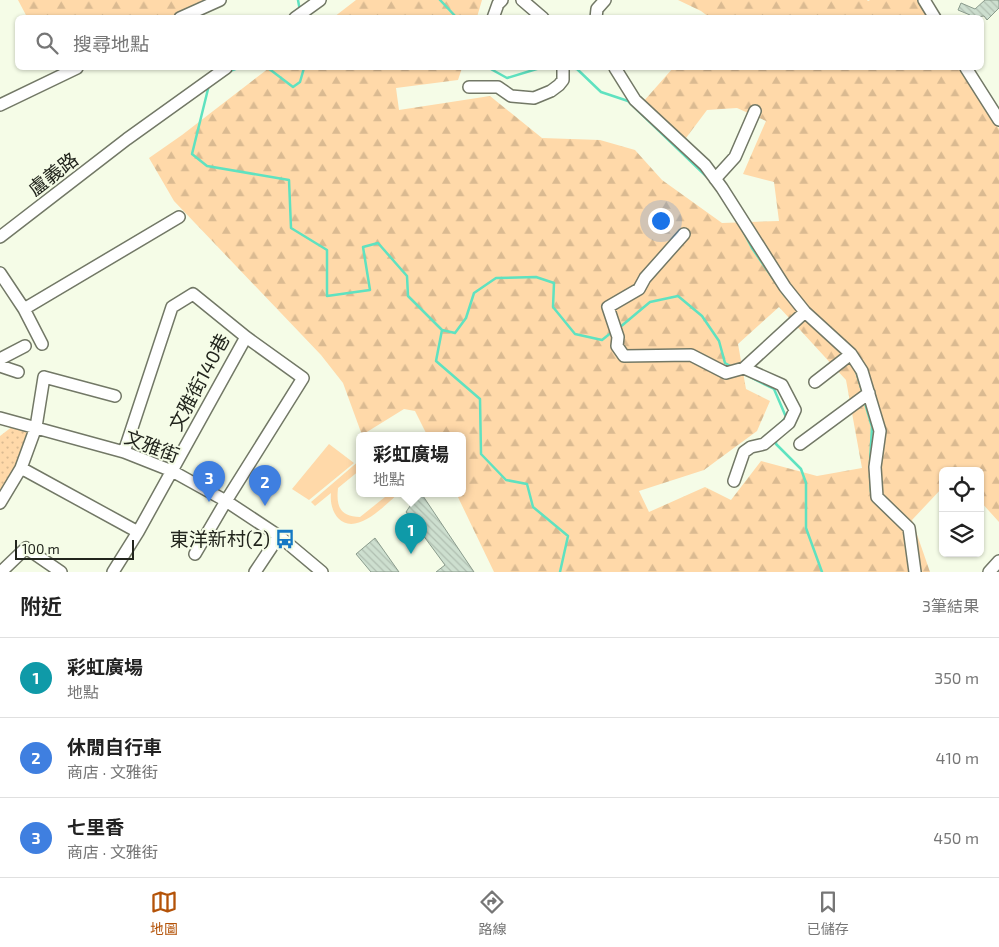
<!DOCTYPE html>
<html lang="zh-TW">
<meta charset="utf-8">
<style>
:root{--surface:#fff;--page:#f2f2f2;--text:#222;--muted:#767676;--line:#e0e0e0;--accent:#b45309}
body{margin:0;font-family:"Exo 2","Noto Sans TC",sans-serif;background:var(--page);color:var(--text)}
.controls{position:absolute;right:15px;bottom:15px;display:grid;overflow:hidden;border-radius:8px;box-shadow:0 1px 4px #0004}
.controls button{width:45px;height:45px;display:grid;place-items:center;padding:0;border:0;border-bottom:1px solid var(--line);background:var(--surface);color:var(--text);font:25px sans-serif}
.scale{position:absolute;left:15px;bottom:12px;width:119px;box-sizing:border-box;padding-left:5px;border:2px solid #22251d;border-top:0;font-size:14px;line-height:18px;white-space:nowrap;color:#22251d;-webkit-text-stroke:4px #f5fce7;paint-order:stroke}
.you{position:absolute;left:660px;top:220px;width:18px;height:18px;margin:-12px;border:4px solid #fff;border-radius:50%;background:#1a73e8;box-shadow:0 0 0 8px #1a73e833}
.badge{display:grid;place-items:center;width:32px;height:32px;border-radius:50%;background:var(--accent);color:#fff;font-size:16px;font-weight:700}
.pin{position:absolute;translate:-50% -41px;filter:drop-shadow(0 1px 2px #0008)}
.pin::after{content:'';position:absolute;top:26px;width:18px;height:15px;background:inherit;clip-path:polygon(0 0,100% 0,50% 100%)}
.popup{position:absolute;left:356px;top:432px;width:110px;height:65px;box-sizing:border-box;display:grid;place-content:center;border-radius:8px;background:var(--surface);filter:drop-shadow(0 1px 4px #0005);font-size:16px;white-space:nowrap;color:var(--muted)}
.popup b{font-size:19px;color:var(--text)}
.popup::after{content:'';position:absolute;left:50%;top:100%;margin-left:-10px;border:10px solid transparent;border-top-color:var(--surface)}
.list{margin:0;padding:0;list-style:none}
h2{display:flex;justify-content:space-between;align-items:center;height:65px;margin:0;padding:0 20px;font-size:21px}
h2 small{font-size:16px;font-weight:400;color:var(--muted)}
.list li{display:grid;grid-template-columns:32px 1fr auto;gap:15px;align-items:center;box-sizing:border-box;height:80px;padding:0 20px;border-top:1px solid var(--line)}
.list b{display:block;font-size:19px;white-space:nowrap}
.list p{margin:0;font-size:16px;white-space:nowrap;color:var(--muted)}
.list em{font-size:16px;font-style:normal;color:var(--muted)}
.icon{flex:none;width:28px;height:28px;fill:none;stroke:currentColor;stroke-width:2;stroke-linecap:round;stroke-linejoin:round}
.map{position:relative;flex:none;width:999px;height:572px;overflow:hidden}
.search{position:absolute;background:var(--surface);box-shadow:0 1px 4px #0004;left:15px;right:15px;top:15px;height:55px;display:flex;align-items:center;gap:12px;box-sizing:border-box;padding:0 18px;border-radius:8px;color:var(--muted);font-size:19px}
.sheet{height:305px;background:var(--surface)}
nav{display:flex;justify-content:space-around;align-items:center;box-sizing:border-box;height:70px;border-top:1px solid var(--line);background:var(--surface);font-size:14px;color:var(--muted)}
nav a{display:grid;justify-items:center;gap:2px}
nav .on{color:var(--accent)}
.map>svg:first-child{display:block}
.forest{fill:url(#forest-firs);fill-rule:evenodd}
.park{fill:url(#park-dots)}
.garden{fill:#ffd9a9}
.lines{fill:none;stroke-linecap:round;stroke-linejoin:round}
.stream{stroke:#5fe2c0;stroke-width:2.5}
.building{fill:url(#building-back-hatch);stroke:#8a9b8c}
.minor-casing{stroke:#727866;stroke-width:14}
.minor{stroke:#fff;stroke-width:11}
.labels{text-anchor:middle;stroke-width:4;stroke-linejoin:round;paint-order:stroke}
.street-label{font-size:19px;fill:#22251d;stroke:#f5fce7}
.poi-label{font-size:19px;fill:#22251d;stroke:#f5fce7;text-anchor:end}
</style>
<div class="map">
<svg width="999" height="572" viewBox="0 0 999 572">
<defs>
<pattern id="forest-firs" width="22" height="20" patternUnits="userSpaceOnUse" patternTransform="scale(1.25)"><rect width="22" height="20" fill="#ffd9a9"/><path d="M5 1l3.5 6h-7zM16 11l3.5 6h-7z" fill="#daba91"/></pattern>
<pattern id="park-dots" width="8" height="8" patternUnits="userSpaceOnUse" patternTransform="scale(1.25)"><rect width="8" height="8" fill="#ffd9a9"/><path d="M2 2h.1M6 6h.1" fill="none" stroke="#daba91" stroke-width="1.8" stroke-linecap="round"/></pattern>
<pattern id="building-back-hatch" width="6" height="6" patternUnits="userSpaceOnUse" patternTransform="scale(1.25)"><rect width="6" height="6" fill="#cddfcf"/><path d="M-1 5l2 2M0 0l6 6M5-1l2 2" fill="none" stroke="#b0bfb1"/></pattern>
</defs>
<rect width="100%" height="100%" fill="#f5fce7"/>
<!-- forest -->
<path class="forest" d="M18 0H216L178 18 27 17Z
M356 0H482L477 17H334Z
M678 0H867L868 1 870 0H920L931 17H709L701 11Z
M269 68H462L458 80 396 88 399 110 490 96 542 138 600 140 635 150 662 180 722 223 779 221 774 182 743 174 766 121 737 108 707 110 686 138 643 102 673 68H962L999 129V522L980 501V471H943V487L912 520 930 572H494L456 493H462V435H427L415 411 404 409 362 435 343 383 321 355 174 201 149 158 182 135ZM779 307 846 380 862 468 817 476 761 461 731 500 705 487 649 512 639 491 704 470 757 431 770 401 746 389 738 344Z"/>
<!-- park -->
<path class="park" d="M13 426 30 430 23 459 0 504V436Z"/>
<!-- garden -->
<path class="garden" d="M329 444 354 463 309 500 292 489Z
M360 460V470L338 488C336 507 340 516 360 517L390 493H399C385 505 356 537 338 518 332 511 330 502 331 493L315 506 311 502Z"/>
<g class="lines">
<!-- stream -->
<path class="stream" d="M298 0 300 11
M440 0 457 18
M268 68 293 87 300 82 304 68
M489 68 507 78 540 68
M567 68 577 69 601 92 628 101 707 177
M230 71 238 68
M209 85 192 154 207 166 289 180 291 228 327 250V296L370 290 363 247 378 243 407 276 408 296 442 330 436 361 480 399 481 454 506 480 527 484 533 507 568 536 560 572
M741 227 752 248 785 296
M619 328 650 302 678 296 702 316 719 341 725 363 732 367
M442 330 455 333 466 318 474 293 496 278 536 277 554 283 553 307 575 334 602 340 612 332
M856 371 863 394
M750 377 774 389 786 417 780 424
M864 400 872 427 870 463
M776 440V444L801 469 806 483V528L822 572
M870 476 871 492 873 495"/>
</g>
<!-- building -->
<path class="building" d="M985 0H999V8L987 20 984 16 969 18 970 15 958 10 961 3 975 9Z
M421 493 474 572H436L445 565 406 512 416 497Z
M375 538 399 572H371L356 554Z"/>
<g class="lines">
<defs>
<path id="minor" d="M522 0 543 18
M924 0 935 18
M180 18 220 0
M295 18 320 0
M493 18 498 4 502 0
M596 18 597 9 605 0
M615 68 635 100 705 165 722 188 785 287 805 312 851 354 862 371 880 431 875 467 877 497 909 528 915 572
M966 68 999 120
M469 87H498L511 96 534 98 551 91 559 85 563 80V68
M0 105 77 68
M715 179 735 157 755 111
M684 234 645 278 639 289 608 307 618 337 617 346 624 356 691 355 726 373 744 368 805 312
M0 237 127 139 226 68
M0 273 24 309 42 344
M24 309 179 217
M0 359 25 346
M0 366 18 372
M815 382 851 354
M0 418 124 452 172 471 226 501 279 536 322 572
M800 444 869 393
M21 468 138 532
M734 481 744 452 751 447 764 444 789 423 795 410 782 385 744 368
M0 503 21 468 36 427 44 377 115 396
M195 554 226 501 303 378 246 337
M1 572 26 548 61 572
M113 572 138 532 246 337 193 294 172 307 124 452
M255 572 279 536
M989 572 999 561"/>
</defs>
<!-- minor casing -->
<use href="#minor" class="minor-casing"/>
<!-- minor -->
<use href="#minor" class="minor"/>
</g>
<!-- icons -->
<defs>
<symbol id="bus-bare" viewBox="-9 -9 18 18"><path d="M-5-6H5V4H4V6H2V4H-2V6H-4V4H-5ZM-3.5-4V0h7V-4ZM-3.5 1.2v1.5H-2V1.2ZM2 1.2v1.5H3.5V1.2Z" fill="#1478c4" stroke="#f5fce7" stroke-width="2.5" paint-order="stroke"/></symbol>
</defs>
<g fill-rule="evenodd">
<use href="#bus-bare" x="271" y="525" width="28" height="28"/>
</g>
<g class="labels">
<!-- street labels -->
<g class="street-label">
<text transform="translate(53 174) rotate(-38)" y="7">盧義路</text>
<text transform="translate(199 382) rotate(-62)" y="7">文雅街140巷</text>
<text transform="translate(152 446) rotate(21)" y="7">文雅街</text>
</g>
<!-- poi labels -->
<g class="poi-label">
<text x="270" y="546">東洋新村(2)</text>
</g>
</g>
</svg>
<div class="controls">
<button><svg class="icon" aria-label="locate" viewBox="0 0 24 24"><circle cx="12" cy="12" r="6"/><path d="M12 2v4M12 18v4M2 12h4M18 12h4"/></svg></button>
<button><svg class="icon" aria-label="layers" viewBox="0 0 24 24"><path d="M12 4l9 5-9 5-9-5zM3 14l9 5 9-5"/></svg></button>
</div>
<div class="scale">100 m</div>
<div class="you"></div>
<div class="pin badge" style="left:411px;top:554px;background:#0f9aa8">1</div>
<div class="popup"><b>彩虹廣場</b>地點</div>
<div class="pin badge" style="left:265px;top:506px;background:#3f7fe0">2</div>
<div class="pin badge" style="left:209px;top:502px;background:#3f7fe0">3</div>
<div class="search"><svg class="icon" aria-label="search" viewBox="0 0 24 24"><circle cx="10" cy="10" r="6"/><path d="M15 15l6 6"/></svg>搜尋地點</div>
</div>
<section class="sheet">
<h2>附近<small>3筆結果</small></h2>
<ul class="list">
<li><span class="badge" style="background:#0f9aa8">1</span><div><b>彩虹廣場</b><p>地點</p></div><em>350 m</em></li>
<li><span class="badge" style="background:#3f7fe0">2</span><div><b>休閒自行車</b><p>商店 · 文雅街</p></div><em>410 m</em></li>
<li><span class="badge" style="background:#3f7fe0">3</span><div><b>七里香</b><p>商店 · 文雅街</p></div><em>450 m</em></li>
</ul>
</section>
<nav>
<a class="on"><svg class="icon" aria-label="map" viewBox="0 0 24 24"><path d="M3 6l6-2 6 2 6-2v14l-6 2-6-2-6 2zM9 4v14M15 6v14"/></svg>地圖</a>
<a><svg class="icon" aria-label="directions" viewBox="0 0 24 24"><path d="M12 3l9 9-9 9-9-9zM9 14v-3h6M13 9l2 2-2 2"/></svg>路線</a>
<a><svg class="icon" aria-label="saved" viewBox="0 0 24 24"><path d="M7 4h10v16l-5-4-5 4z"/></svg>已儲存</a>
</nav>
